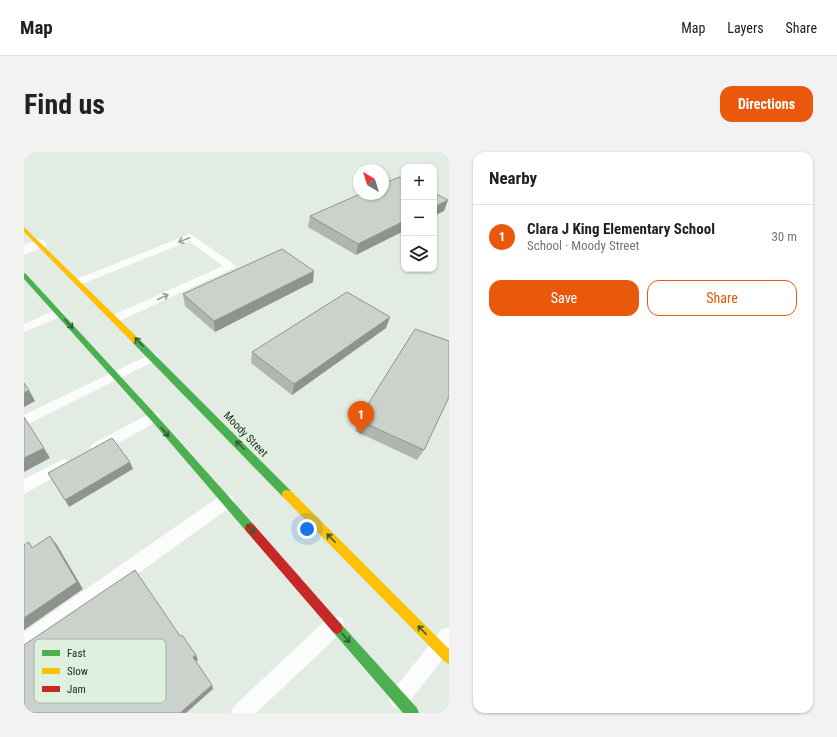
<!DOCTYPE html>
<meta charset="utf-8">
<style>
:root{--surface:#fff;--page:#f2f2f2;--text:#202124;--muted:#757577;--line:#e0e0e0;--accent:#ea580c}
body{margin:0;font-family:"Roboto Condensed",sans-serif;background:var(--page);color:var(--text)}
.controls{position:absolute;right:12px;top:12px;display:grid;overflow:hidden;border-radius:8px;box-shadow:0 1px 3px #0004}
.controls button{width:36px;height:36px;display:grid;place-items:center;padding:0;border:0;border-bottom:1px solid var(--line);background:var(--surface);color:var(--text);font:20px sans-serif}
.compass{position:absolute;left:329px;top:12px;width:36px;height:36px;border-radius:50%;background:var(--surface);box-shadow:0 1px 3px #0004;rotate:322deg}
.you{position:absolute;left:283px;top:377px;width:14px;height:14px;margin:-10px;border:3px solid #fff;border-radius:50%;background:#1a73e8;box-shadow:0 0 0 6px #1a73e833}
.badge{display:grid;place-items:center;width:26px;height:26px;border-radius:50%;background:var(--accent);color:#fff;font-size:13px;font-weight:700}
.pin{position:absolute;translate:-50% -33px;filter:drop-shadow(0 1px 2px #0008)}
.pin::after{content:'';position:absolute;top:21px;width:14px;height:12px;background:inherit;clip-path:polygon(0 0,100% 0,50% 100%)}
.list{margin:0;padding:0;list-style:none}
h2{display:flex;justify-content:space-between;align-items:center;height:52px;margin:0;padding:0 16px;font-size:17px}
h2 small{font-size:13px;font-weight:400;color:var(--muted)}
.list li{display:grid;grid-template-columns:26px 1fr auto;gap:12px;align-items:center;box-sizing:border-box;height:64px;padding:0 16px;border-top:1px solid var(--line)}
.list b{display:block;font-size:15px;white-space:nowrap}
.list p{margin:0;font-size:13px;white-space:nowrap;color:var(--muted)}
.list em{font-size:13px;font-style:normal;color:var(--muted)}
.actions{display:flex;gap:8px;padding:12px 16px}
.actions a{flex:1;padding:9px 0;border:1px solid var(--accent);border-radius:12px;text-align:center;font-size:14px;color:var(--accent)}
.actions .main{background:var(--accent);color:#fff}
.icon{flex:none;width:22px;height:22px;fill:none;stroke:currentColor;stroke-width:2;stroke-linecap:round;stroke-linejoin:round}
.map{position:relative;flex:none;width:425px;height:561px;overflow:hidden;border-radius:12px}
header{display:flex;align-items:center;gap:24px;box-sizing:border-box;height:56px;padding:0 20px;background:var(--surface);border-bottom:1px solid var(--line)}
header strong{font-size:19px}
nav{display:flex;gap:22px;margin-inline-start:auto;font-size:14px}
.intro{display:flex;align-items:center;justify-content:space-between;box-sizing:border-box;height:96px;padding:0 24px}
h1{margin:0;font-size:28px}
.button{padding:10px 18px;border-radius:12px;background:var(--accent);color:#fff;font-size:14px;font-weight:700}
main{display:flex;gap:24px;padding:0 24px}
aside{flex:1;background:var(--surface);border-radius:12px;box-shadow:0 1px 3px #0004}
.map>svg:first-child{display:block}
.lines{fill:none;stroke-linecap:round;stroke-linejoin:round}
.lane{fill:#fbfcfb;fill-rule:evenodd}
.street{fill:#fbfcfb;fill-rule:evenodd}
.fast{fill:#4caf50;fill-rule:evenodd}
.slow{fill:#ffc107;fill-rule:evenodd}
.jam{fill:#c62828;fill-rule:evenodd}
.wall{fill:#afb5af}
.shaded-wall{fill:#8e938e}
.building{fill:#cbd2cb;stroke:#8e938e}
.oneway{stroke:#999d99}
.oneway2{stroke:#335f34}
.labels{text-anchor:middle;stroke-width:4;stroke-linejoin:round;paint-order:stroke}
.street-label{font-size:11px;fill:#222922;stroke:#dff0de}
.key{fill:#dff0de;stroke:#a6b4a6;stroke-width:1}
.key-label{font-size:11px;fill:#222922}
</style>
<header>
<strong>Map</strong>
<nav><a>Map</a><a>Layers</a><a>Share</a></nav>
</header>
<div class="intro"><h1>Find us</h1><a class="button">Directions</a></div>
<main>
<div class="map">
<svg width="425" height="561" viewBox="0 0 425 561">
<rect width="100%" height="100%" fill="#e2ece2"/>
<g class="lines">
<!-- lane -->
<path class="lane" d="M166 82 210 112 211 114 210 116 91 171 85 167 87 164 199 114 165 89 58 132 54 133 49 130 50 128Z
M34 157 40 161 38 164 0 180V172Z
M129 201 133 202 135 205 133 208 0 274V263Z
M129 260 134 261 136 265 134 269 78 300 73 302 68 300 66 296 68 292Z
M40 307 45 309 47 313 45 317 0 342V327Z
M202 342 208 344 210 349 208 354 7 498 0 500V480L196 344Z
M311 464 318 466 320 473 318 480 232 561H207L210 554 304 466Z
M425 475V499L382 554 375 557 368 554 365 547 368 540 418 477Z"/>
<!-- street -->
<path class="street" d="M15 87 20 89 23 92 20 95 0 103V93Z"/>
<!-- fast -->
<path class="fast" d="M0 121 2 122 132 263 230 373 231 376 230 379 226 381 222 379 126 267 0 127Z
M111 185 114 186 267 339 268 342 267 345 263 346 259 345 108 190V186Z
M313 470 317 472 393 556 395 561H379L309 480 307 476 309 472Z"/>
<!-- slow -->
<path class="slow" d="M0 75 114 186V190H108L0 80Z
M263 338 267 339 425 497V512L421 510 259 345 258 342 259 339Z"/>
<!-- jam -->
<path class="jam" d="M226 371 230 373 317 472 319 476 317 480 313 482 309 480 222 379 221 376 222 373Z"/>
</g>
<!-- wall -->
<path class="wall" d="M359 42 332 103 284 75 286 64Z
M289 130 191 180 161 154 159 142Z
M362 176 268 243 227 211 228 200Z
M334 268 400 298 393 308 331 279Z"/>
<!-- shaded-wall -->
<path class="shaded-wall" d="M424 48 420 59 410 64V55Z
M380 69V79L332 103 334 92Z
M290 119 289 130 191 180 190 169Z
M366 165 362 176 268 243 270 232Z
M5 238 11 249 0 255V241Z
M20 296 26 306 0 320V306Z
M106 310 109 317 45 355 41 348Z
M26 384 33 393 59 437 0 478V466Z
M172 503 174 508 171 510 169 505Z
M188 533 189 537 162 561H156Z"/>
<!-- building -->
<path class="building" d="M375 25 380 28V69L334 92 286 64 336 42H359V32Z
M410 41 424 48 410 55Z
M258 97 290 119 190 169 159 142Z
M323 140 366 165 270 232 228 200Z
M391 177 425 189V245L400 298 334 268Z
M0 231 5 238 0 241Z
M0 265 20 296 0 306Z
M88 286 106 310 41 348 24 321Z
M26 384 53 430 0 466V393L5 390 8 396Z
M111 418 156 484 158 483 172 503 169 505 188 533 156 561H0V493Z"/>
<!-- one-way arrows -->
<defs><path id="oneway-shaft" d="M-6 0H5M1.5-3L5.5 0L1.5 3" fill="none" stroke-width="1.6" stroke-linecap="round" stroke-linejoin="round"/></defs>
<g class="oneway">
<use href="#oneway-shaft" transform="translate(160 88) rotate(158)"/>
<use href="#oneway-shaft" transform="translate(139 145) rotate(-25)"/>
</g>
<g class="oneway2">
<use href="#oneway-shaft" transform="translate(45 172) rotate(48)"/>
<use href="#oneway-shaft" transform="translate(115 190) rotate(-135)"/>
<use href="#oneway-shaft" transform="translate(141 280) rotate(49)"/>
<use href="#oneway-shaft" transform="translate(216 293) rotate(-134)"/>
<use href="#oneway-shaft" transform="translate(227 377) rotate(49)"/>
<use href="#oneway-shaft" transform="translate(307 386) rotate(-134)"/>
<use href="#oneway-shaft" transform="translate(398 478) rotate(-134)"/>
<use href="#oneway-shaft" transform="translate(322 486) rotate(49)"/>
</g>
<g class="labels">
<!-- street labels -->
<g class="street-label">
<text transform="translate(222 282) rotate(46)" y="4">Moody Street</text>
</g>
</g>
<!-- legend -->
<rect x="10" y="487" width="132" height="64" rx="6" class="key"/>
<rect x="18" y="498" width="18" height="6" fill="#4caf50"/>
<rect x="18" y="516" width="18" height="6" fill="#ffc107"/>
<rect x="18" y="534" width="18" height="6" fill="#c62828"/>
<g class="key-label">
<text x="43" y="505">Fast</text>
<text x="43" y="523">Slow</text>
<text x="43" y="541">Jam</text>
</g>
</svg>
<div class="controls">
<button>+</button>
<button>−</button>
<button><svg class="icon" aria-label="layers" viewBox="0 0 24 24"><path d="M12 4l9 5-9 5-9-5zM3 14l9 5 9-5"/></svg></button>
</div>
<svg class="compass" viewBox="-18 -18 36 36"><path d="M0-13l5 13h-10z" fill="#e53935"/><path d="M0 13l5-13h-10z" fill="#757577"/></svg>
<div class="you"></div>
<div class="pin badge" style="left:337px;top:282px">1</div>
</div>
<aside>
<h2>Nearby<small></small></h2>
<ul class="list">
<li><span class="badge">1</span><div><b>Clara J King Elementary School</b><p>School · Moody Street</p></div><em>30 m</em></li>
</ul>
<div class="actions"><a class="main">Save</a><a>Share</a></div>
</aside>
</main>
